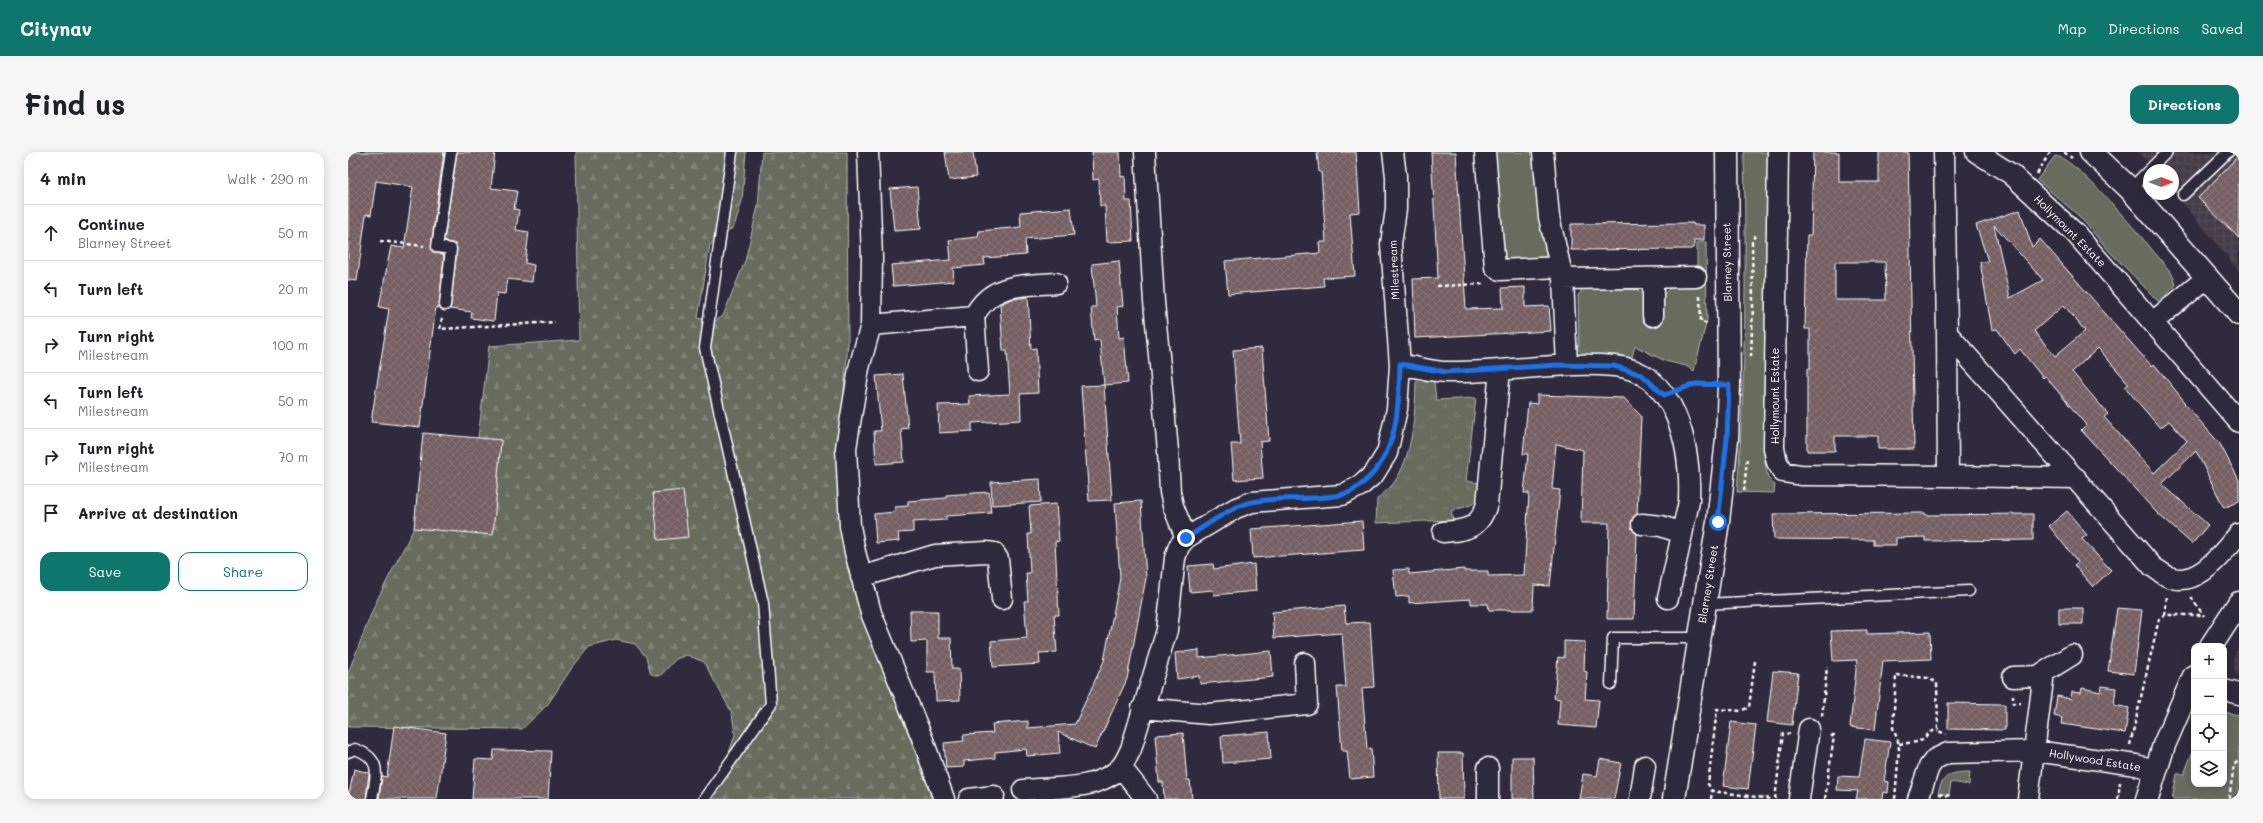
<!DOCTYPE html>
<meta charset="utf-8">
<style>
:root{--surface:#fff;--page:#f6f6f6;--text:#202124;--muted:#757577;--line:#e0e0e0;--accent:#0f766e}
body{margin:0;font-family:Mali,sans-serif;background:var(--page);color:var(--text)}
.controls{position:absolute;right:12px;bottom:12px;display:grid;overflow:hidden;border-radius:8px;box-shadow:0 2px 10px #0003}
.controls button{width:36px;height:36px;display:grid;place-items:center;padding:0;border:0;border-bottom:1px solid var(--line);background:var(--surface);color:var(--text);font:20px sans-serif}
.compass{position:absolute;left:1795px;top:12px;width:36px;height:36px;border-radius:50%;background:var(--surface);box-shadow:0 2px 10px #0003;rotate:90deg}
.stop{position:absolute;width:12px;height:12px;margin:-9px;border:3px solid #1a73e8;border-radius:50%;background:#fff}
.stop.end{background:#1a73e8;border-color:#fff;box-shadow:0 1px 4px #0008}
.list{margin:0;padding:0;list-style:none}
h2{display:flex;justify-content:space-between;align-items:center;height:52px;margin:0;padding:0 16px;font-size:17px}
h2 small{font-size:13px;font-weight:400;color:var(--muted)}
.list li{display:grid;grid-template-columns:26px 1fr auto;gap:12px;align-items:center;box-sizing:border-box;height:56px;padding:0 16px;border-top:1px solid var(--line)}
.list b{display:block;font-size:15px;white-space:nowrap}
.list p{margin:0;font-size:13px;white-space:nowrap;color:var(--muted)}
.list em{font-size:13px;font-style:normal;color:var(--muted)}
.actions{display:flex;gap:8px;padding:12px 16px}
.actions a{flex:1;padding:9px 0;border:1px solid var(--accent);border-radius:12px;text-align:center;font-size:14px;color:var(--accent)}
.actions .main{background:var(--accent);color:#fff}
.icon{flex:none;width:22px;height:22px;fill:none;stroke:currentColor;stroke-width:2;stroke-linecap:round;stroke-linejoin:round}
.map{position:relative;flex:none;width:1891px;height:647px;overflow:hidden;border-radius:12px}
header{display:flex;align-items:center;gap:24px;box-sizing:border-box;height:56px;padding:0 20px;background:var(--accent);color:#fff}
header strong{font-size:19px}
nav{display:flex;gap:22px;margin-inline-start:auto;font-size:14px}
.intro{display:flex;align-items:center;justify-content:space-between;box-sizing:border-box;height:96px;padding:0 24px}
h1{margin:0;font-size:28px}
.button{padding:10px 18px;border-radius:12px;background:var(--accent);color:#fff;font-size:14px;font-weight:700}
main{display:flex;gap:24px;padding:0 24px}
aside{flex:1;background:var(--surface);border-radius:12px;box-shadow:0 2px 10px #0003}
.map>svg:first-child{display:block}
.industrial{fill:url(#industrial-grid)}
.grass{fill:#686c5e;stroke:#b4b6ae}
.forest{fill:url(#forest-firs);stroke:#b4b6ae}
.park{fill:url(#park-tufts);stroke:#b4b6ae}
.building{fill:url(#building-cross-hatch);stroke:#fff;fill-rule:evenodd}
.lines{fill:none;stroke-linecap:round;stroke-linejoin:round}
.service-casing{stroke:#fff;stroke-width:13}
.minor-casing{stroke:#fff;stroke-width:23}
.tertiary-casing{stroke:#fff;stroke-width:25}
.path{stroke:#fff;stroke-width:2.5;stroke-dasharray:4 3;stroke-linecap:butt}
.service{stroke:#2f2a3d;stroke-width:10}
.minor{stroke:#2f2a3d;stroke-width:20}
.tertiary{stroke:#2f2a3d;stroke-width:22}
.route{stroke:#1a73e8;stroke-width:5}
.labels{text-anchor:middle;stroke-width:3;stroke-linejoin:round;paint-order:stroke}
.street-label{font-size:11px;fill:#fff;stroke:#2f2a3d}
</style>
<header>
<strong>Citynav</strong>
<nav><a>Map</a><a>Directions</a><a>Saved</a></nav>
</header>
<div class="intro"><h1>Find us</h1><a class="button">Directions</a></div>
<main>
<aside>
<h2>4 min<small>Walk · 290 m</small></h2>
<ul class="list">
<li><svg class="icon" aria-label="ahead" viewBox="0 0 24 24"><path d="M12 20V5M6 11l6-6 6 6"/></svg><div><b>Continue</b><p>Blarney Street</p></div><em>50 m</em></li>
<li><svg class="icon" aria-label="left" viewBox="0 0 24 24"><path d="M17 20v-9H6M10 6l-5 5 5 5"/></svg><div><b>Turn left</b></div><em>20 m</em></li>
<li><svg class="icon" aria-label="right" viewBox="0 0 24 24"><path d="M7 20v-9h11M14 6l5 5-5 5"/></svg><div><b>Turn right</b><p>Milestream</p></div><em>100 m</em></li>
<li><svg class="icon" aria-label="left" viewBox="0 0 24 24"><path d="M17 20v-9H6M10 6l-5 5 5 5"/></svg><div><b>Turn left</b><p>Milestream</p></div><em>50 m</em></li>
<li><svg class="icon" aria-label="right" viewBox="0 0 24 24"><path d="M7 20v-9h11M14 6l5 5-5 5"/></svg><div><b>Turn right</b><p>Milestream</p></div><em>70 m</em></li>
<li><svg class="icon" aria-label="arrive" viewBox="0 0 24 24"><path d="M6 21V4h12l-3 4 3 4H6"/></svg><div><b>Arrive at destination</b></div></li>
</ul>
<div class="actions"><a class="main">Save</a><a>Share</a></div>
</aside>
<div class="map">
<svg width="1891" height="647" viewBox="0 0 1891 647">
<defs>
<pattern id="industrial-grid" width="8" height="8" patternUnits="userSpaceOnUse"><rect width="8" height="8" fill="#443a48"/><path d="M0 4h8M4 0v8" fill="none" stroke="#574e5a"/></pattern>
<pattern id="forest-firs" width="22" height="20" patternUnits="userSpaceOnUse"><rect width="22" height="20" fill="#686c5e"/><path d="M5 1l3.5 6h-7zM16 11l3.5 6h-7z" fill="#7f8276"/></pattern>
<pattern id="park-tufts" width="24" height="20" patternUnits="userSpaceOnUse"><rect width="24" height="20" fill="#686c5e"/><path d="M3 7l-1-3M5 7V3M7 7l1-3M15 17l-1-3M17 17v-4M19 17l1-3" fill="none" stroke="#7f8276"/></pattern>
<pattern id="building-cross-hatch" width="8" height="8" patternUnits="userSpaceOnUse"><rect width="8" height="8" fill="#745e63"/><path d="M0 0l8 8M0 8l8-8" fill="none" stroke="#89767a"/></pattern>
</defs>
<rect width="100%" height="100%" fill="#2f2a3d"/>
<filter id="ink" filterUnits="userSpaceOnUse"><feTurbulence type="fractalNoise" baseFrequency=".025" numOctaves="2"/><feDisplacementMap in="SourceGraphic" scale="8" xChannelSelector="R" yChannelSelector="G"/><feConvolveMatrix kernelMatrix="1 2 1 2 8 2 1 2 1" color-interpolation-filters="sRGB"/></filter>
<g filter="url(#ink)">
<!-- industrial -->
<path class="industrial" d="M1790 0H1891V119L1825 39V18H1806Z
M1891 493V526L1886 518 1885 507Z"/>
<!-- grass -->
<path class="grass" d="M1145 0H1187L1200 99 1196 106 1156 108Z
M1396 0H1423L1421 33 1416 306 1420 326 1427 333 1426 341 1389 340C1398 227 1398 114 1396 0Z
M1707 4C1729 5 1805 99 1822 119L1826 125 1828 133 1811 150 1762 100 1731 64 1689 28Z
M1349 90H1358L1359 168 1346 219 1338 214 1317 209 1287 194 1283 209C1264 207 1239 211 1227 194H1231L1230 143 1233 140V135H1286L1296 144H1314L1323 135 1354 134 1353 114 1349 113Z
M1876 560 1891 563V647H1824L1829 622H1836L1846 596V632H1876Z
M1622 620 1621 633 1603 630 1601 643 1590 641C1594 622 1605 620 1622 620Z"/>
<!-- forest -->
<path class="forest" d="M228 0H398L394 49 386 75 362 93 350 166 365 170 375 164 397 109 410 54 414 0H499L500 192 493 273 516 464 581 637 583 647H365L387 583 384 561 356 510 339 503 328 507 312 524 303 522 298 505 287 492 268 488 241 495 223 517 200 552 174 577 0 575V521L27 452 66 376 145 382 153 288 130 286 141 194 231 188Z"/>
<!-- park -->
<path class="park" d="M1086 229 1088 248 1128 246 1118 329 1132 331 1130 347 1123 353 1103 359 1105 368 1028 371 1029 347C1034 342 1041 337 1045 332 1065 305 1067 262 1068 230Z"/>
<!-- building -->
<path class="building" d="M0 0H96L83 94 85 100 96 103 91 156 88 155 72 275 23 270 41 157 31 155 43 94 56 96 65 35 28 29 23 63 18 62 9 129 0 128Z
M109 0H147L143 36 169 39 166 57 171 58 168 78 181 80 177 111 186 113 184 130 159 127 157 142 149 141 146 169 123 166 124 160 102 157 109 97 107 92 96 89Z
M597 0H625L628 25 601 28Z
M744 0H772L773 25 777 24 778 49H783L785 89 759 90 757 54H752L751 27 745 28Z
M969 0H1008L1012 60 1002 61 1007 124 975 126 976 134 880 142 877 109 972 101 971 90H978L973 20H971Z
M1083 0H1108L1118 157 1155 156 1154 136 1177 135V155L1201 154 1203 179 1067 186 1065 127 1090 126Z
M1465 0H1491V30H1531V0H1560L1566 297H1530V284H1487V299H1459V217H1462V177H1457L1459 83H1463ZM1487 110H1537L1538 148H1487Z
M1891 3V86L1850 46Z
M569 35 573 77 546 79 542 37Z
M723 56 726 83 677 87 678 103 636 106 637 113 605 116 606 129 545 134 543 113 603 108 601 88 630 85 631 79 673 75 672 60Z
M1672 58 1684 95 1692 87 1791 200 1804 214 1806 212 1837 250 1836 251 1872 292 1891 328V349L1876 356 1848 299 1814 332 1860 373 1844 392 1809 361 1733 278 1738 273 1697 224 1695 226 1672 197 1667 202 1649 177 1644 178 1632 110 1640 109 1628 73ZM1646 73 1695 128 1662 146 1660 136ZM1716 153 1737 179 1707 204 1686 179ZM1750 196 1781 232 1777 235 1812 276 1821 269 1839 289 1806 321 1756 265 1760 262 1724 220Z
M1345 71 1346 73H1356V88H1346V95L1343 97 1223 98V72Z
M771 109 775 154 769 155 771 186 776 185 780 231 756 233 752 188 746 189 743 155H748L744 112Z
M680 145 683 197 688 196 690 241 672 242 673 268 624 271V279L591 281 590 253 622 252 621 244 662 242 659 199H655L652 152 664 147Z
M914 196 921 289 912 290 915 326 886 328 883 292H892L885 198Z
M555 222 560 276 553 277 556 310 528 312 526 279H533L528 224Z
M756 233 764 348 741 349 733 234Z
M1189 243 1276 246 1293 264 1289 362 1285 366 1283 371 1284 377 1289 382 1286 467H1259L1261 371H1233L1235 298 1208 292 1204 337 1212 338 1202 434 1186 433 1185 458H1141L1140 452H1123V447L1061 451V444L1048 445 1045 418 1061 417V422L1116 417V419H1140V424L1176 423 1181 341H1176L1180 302H1175L1180 251 1189 252Z
M75 281 153 288 145 383 66 376Z
M692 327 693 350 644 353 643 330Z
M335 338 340 385 310 388 305 341Z
M641 340 643 361 598 364V368L565 370V380L550 381 551 389 528 391 526 362 547 360V355L560 354V349L598 346V343Z
M793 349 798 426 779 527 747 597 710 580 712 601 679 604 678 597 647 600V606L616 609V615L598 616 596 591 616 589 615 583 645 581 644 572 680 569V576L727 572 756 509 772 426 767 351Z
M708 352 711 389 707 390 711 463H706L709 500 691 501 692 512 645 515 643 489 679 486 676 449H680L678 421H682L680 382H683L681 354Z
M1719 359 1739 383 1734 387 1763 418 1745 435 1726 413 1730 410 1701 374Z
M1577 361V363L1685 362V388L1577 389V385L1548 386V393H1525V388L1426 387 1425 362Z
M1014 369 1016 398 905 406 903 377Z
M865 412 866 417 906 412 908 439 866 443 865 438 842 440 840 414Z
M996 454 998 471 1022 470 1026 535 1014 536 1019 597 1023 596 1025 625 1002 627 999 599H994L989 535H998L994 481 926 486 924 460Z
M1711 456H1735V472H1711Z
M1769 456 1794 458 1786 522 1760 519Z
M562 459H590V486H603L604 517H611L612 548 588 549 587 520H579V489L563 490Z
M1519 478V482L1582 480 1583 507 1535 509 1527 578 1502 575 1509 508 1485 509 1483 479Z
M1216 489 1237 490 1236 519 1239 520 1237 547 1251 548 1248 576 1210 573 1212 547 1206 546 1210 505 1216 506Z
M851 498V506L923 499 925 525 852 532 851 524 829 527 827 501Z
M1425 519 1450 521 1444 573 1419 570Z
M1754 534 1768 536 1766 553 1781 556 1777 581 1713 572 1714 566 1706 564 1709 544 1723 547 1724 540 1733 541 1734 536 1753 540Z
M1600 551 1657 552V578L1600 577Z
M1383 570 1408 573 1400 637 1375 634Z
M46 574 98 581 89 647H31L34 624 39 625Z
M921 580 923 607 875 611 873 584Z
M835 581 839 628H842L844 647H816L815 630H811L807 583Z
M1517 587 1542 590 1536 629 1541 630 1540 641 1535 640 1534 647H1508L1510 639 1489 638 1490 624 1511 625Z
M146 598 203 599 200 647H124L127 607 145 608Z
M1090 601H1115L1116 647H1091Z
M1164 605H1185L1186 647H1164Z
M1252 607 1273 611 1266 647H1231L1235 622 1249 624Z
M6 617 21 621 18 647H0Z"/>
<g class="lines">
<defs>
<path id="service" d="M1801 18 1819 0
M1782 37 1801 18
M1835 43 1880 0
M97 153 103 97 89 95 103 0
M1357 452 1621 439
M1263 532 1265 486H1352
M0 600 7 597C35 607 28 623 24 647
M356 647 423 552 415 451 357 196 384 0"/>
<path id="minor" d="M520 0 524 106 523 173 511 216 498 296 502 374 507 400 523 461 575 588 596 647
M797 0 806 150 820 299 822 340 825 354 838 386
M1137 0 1147 115 1152 118 1212 115
M1195 0 1201 65 1215 127 1219 213
M1430 0 1426 296 1429 310 1435 320 1453 323 1600 324 1599 181
M1596 0 1599 181 1805 415C1810 418 1816 423 1821 425 1851 436 1874 400 1891 382
M1628 0 1663 22 1727 81 1891 270
M1305 126V164
M1215 127 1348 125
M626 164 630 219
M1806 169 1860 125
M523 173 626 164C644 130 674 134 708 131
M1052 213C1068 214 1084 220 1100 220 1155 221 1210 209 1266 214 1329 219 1343 297 1341 348 1340 358 1336 368 1335 378 1330 400 1325 423 1320 446
M1600 324 1728 326
M1294 372 1313 374 1334 381
M1095 380C1119 378 1131 377 1139 352L1152 218
M513 425 587 403 638 400 646 401 650 407 654 447
M1665 525 1690 524 1724 503
M1876 538 1891 542
M794 556 861 562 959 552 957 511
M773 615 798 647
M675 638C705 635 749 639 772 616 777 611 780 603 783 597L819 478 827 406 831 394 838 386 888 356 904 350 994 343 1012 334 1026 322 1039 301 1049 257 1052 213 1043 92 1048 57V24L1045 0
M621 647 646 644
M1140 647V616
M1292 647 1297 614
M1451 647 1461 577
M1570 647 1581 615 1587 607 1600 601 1687 599 1788 613 1807 618
M1680 647 1696 520"/>
<path id="tertiary" d="M1743 0 1782 37 1891 162
M1863 494 1891 451
M1326 647 1370 370 1379 287 1381 233 1379 0
M1799 647 1816 593 1846 524"/>
</defs>
<!-- service casing -->
<use href="#service" class="service-casing"/>
<!-- minor casing -->
<use href="#minor" class="minor-casing"/>
<!-- tertiary casing -->
<use href="#tertiary" class="tertiary-casing"/>
<!-- path -->
<path class="path" d="M1716 0 1724 6
M1689 22 1702 0
M32 89 76 94
M1089 134 1135 132V130
M1352 144 1353 170 1361 172
M94 166 92 177 207 170
M1403 205 1405 152 1404 88 1409 82
M1335 236 1347 232 1362 233
M1396 339 1399 306
M1843 445 1856 464
M1817 463 1819 444
M1407 509 1401 555 1393 559 1369 557 1360 632 1364 639 1423 647
M1665 543V551H1673
M1474 564 1479 515
M1551 592 1570 590 1585 579H1590
M1782 593 1811 467 1817 463H1855
M1591 642 1603 644
M1363 647 1364 640
M1427 647 1435 581 1442 582
M1477 647 1486 584H1480
M1547 647 1551 597 1550 589 1545 576 1548 523 1580 526 1589 531 1590 579 1598 582
M1770 647 1772 630
M1881 647 1886 613 1891 608"/>
<!-- service -->
<use href="#service" class="service"/>
<!-- minor -->
<use href="#minor" class="minor"/>
<!-- tertiary -->
<use href="#tertiary" class="tertiary"/>
</g>
</g>
<g class="lines" filter="url(#ink)">
<!-- route -->
<path class="route" d="M838 386C857 375 883 354 904 350 933 344 964 349 992 343 1001 342 1010 336 1016 330 1050 302 1051 254 1052 212L1098 220 1210 213 1266 214 1294 223 1316 243 1347 232 1381 233 1379 287 1370 370"/>
</g>
<g class="labels">
<!-- street labels -->
<g class="street-label">
<text transform="translate(1722 79) rotate(45)" y="4">Hollymount Estate</text>
<text transform="translate(1379 110) rotate(-91)" y="4">Blarney Street</text>
<text transform="translate(1046 118) rotate(-93)" y="4">Milestream</text>
<text transform="translate(1427 244) rotate(-90)" y="4">Hollymount Estate</text>
<text transform="translate(1360 432) rotate(-81)" y="4">Blarney Street</text>
<text transform="translate(1747 608) rotate(9)" y="4">Hollywood Estate</text>
</g>
</g>
</svg>
<div class="controls">
<button>+</button>
<button>−</button>
<button><svg class="icon" aria-label="locate" viewBox="0 0 24 24"><circle cx="12" cy="12" r="6"/><path d="M12 2v4M12 18v4M2 12h4M18 12h4"/></svg></button>
<button><svg class="icon" aria-label="layers" viewBox="0 0 24 24"><path d="M12 4l9 5-9 5-9-5zM3 14l9 5 9-5"/></svg></button>
</div>
<svg class="compass" viewBox="-18 -18 36 36"><path d="M0-13l5 13h-10z" fill="#e53935"/><path d="M0 13l5-13h-10z" fill="#757577"/></svg>
<div class="stop" style="left:1370px;top:370px"></div>
<div class="stop end" style="left:838px;top:386px"></div>
</div>
</main>
